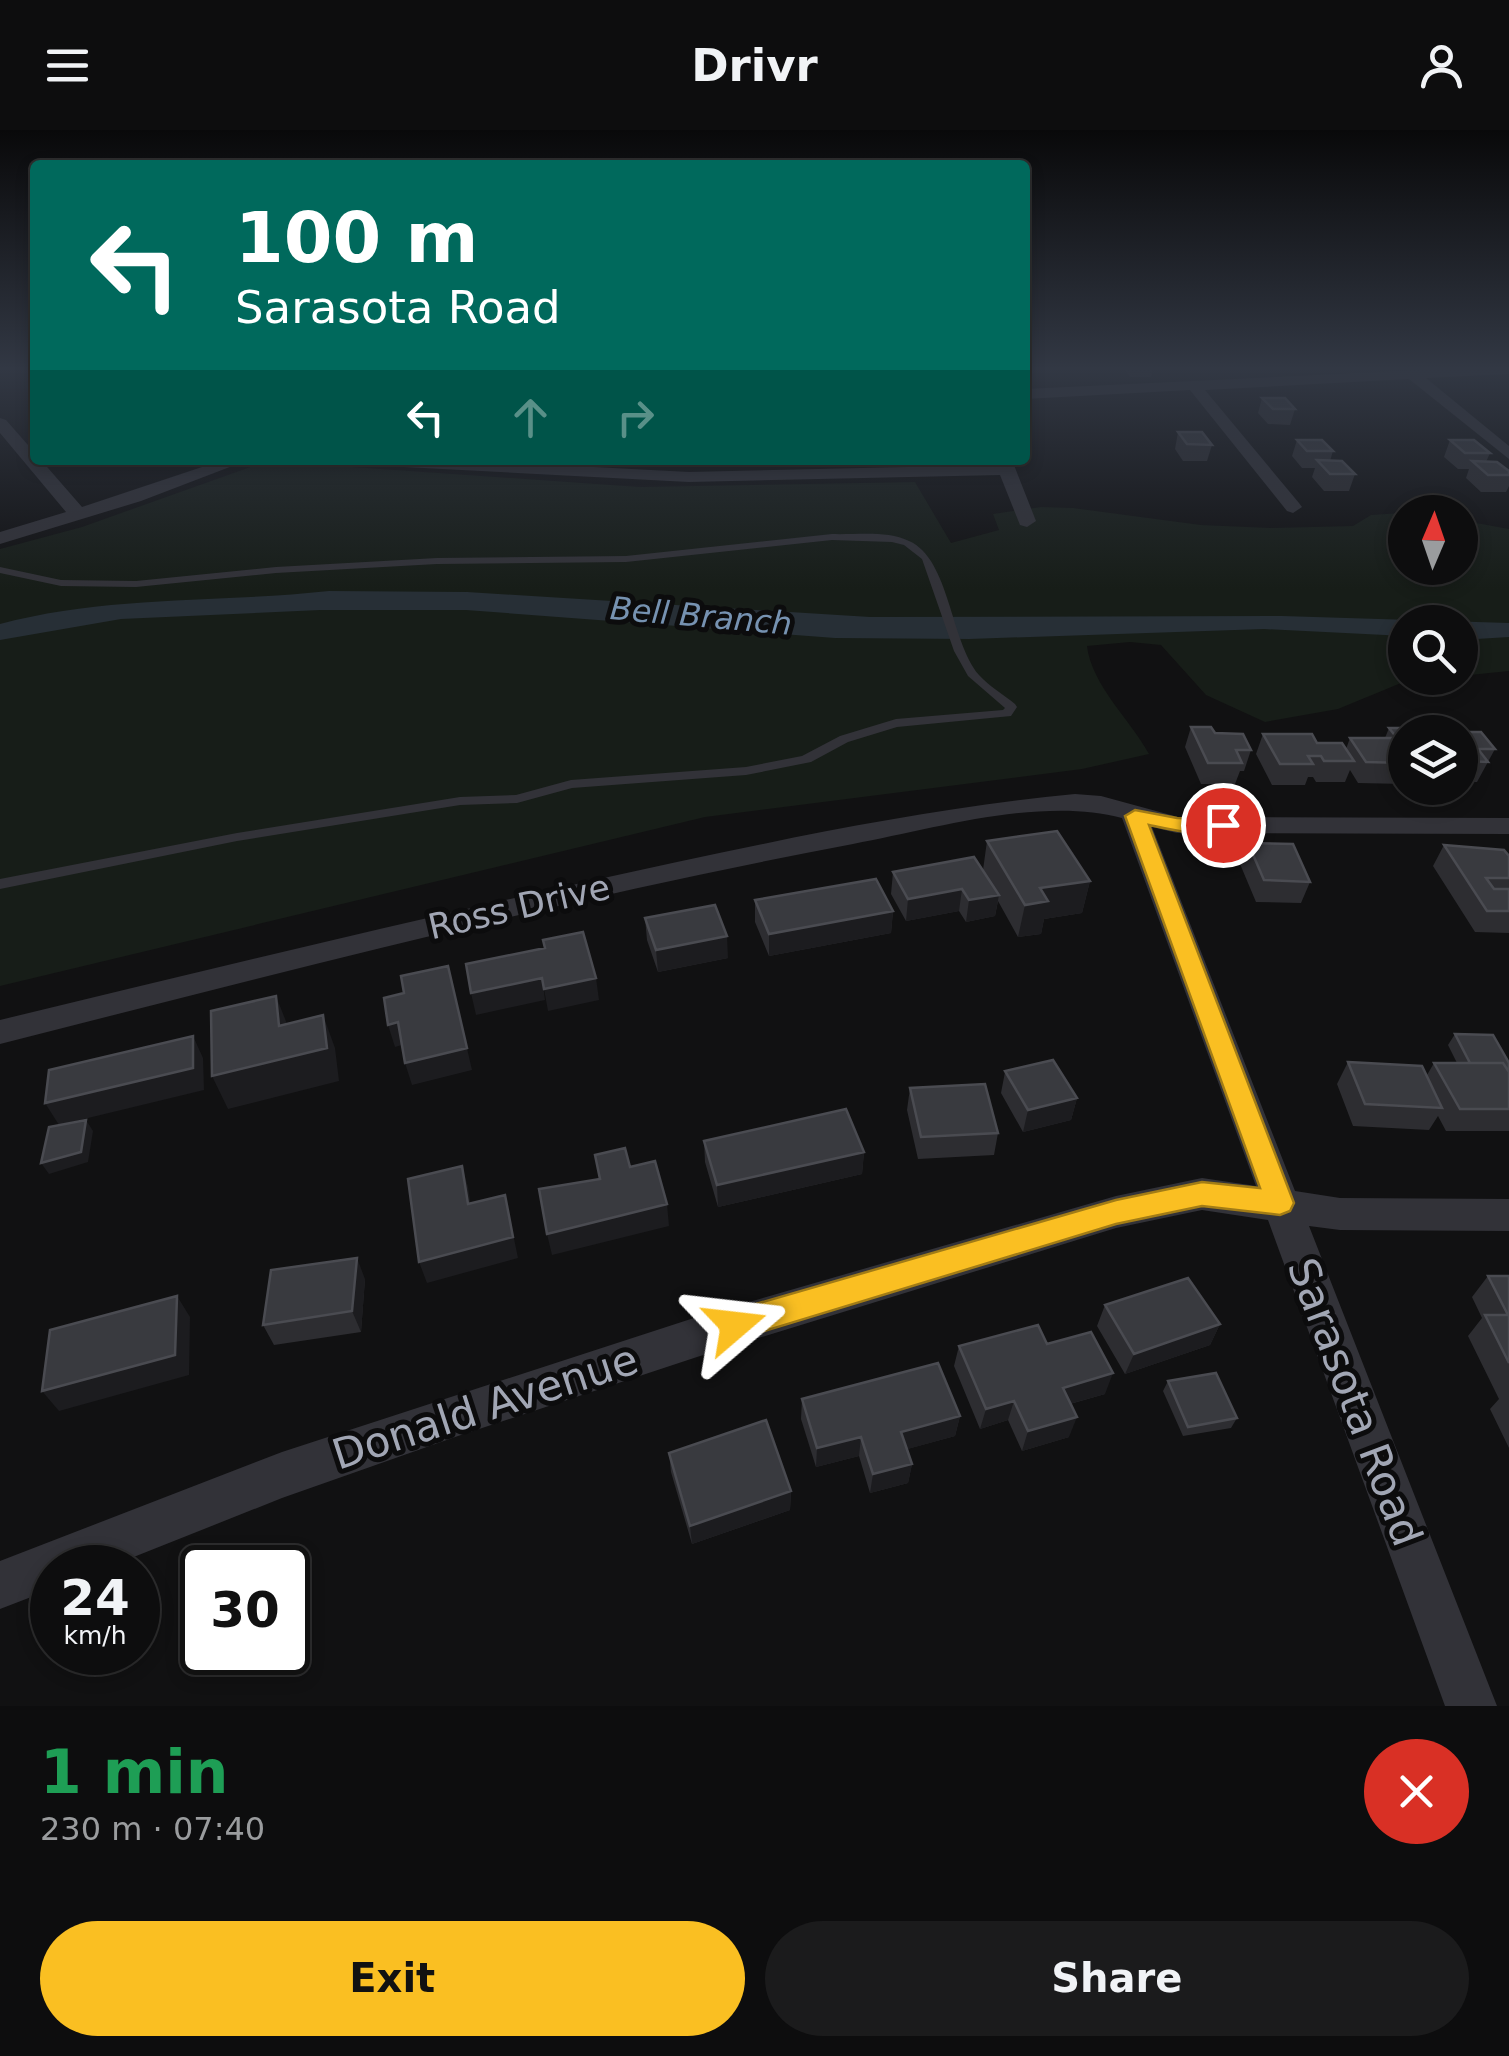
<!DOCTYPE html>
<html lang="en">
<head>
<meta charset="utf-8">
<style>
	:root { --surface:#0d0d0e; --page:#1b1b1c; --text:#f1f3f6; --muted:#9a9c9e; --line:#2d2d2e; --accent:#fabf22 }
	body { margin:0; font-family:"DejaVu Sans",sans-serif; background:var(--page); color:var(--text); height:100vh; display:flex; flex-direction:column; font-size:38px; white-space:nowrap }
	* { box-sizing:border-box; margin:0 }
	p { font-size:32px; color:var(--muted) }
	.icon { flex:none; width:55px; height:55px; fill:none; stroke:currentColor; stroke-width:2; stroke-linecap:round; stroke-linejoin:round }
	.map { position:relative; height:1576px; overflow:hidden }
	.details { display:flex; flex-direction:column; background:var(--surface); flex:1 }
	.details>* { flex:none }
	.top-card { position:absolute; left:30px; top:30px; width:1000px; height:305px; border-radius:10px; box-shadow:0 5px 15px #0003,0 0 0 2px var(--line); background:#00695c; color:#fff; overflow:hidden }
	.needle { width:65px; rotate:2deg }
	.tools { position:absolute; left:1388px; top:365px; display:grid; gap:20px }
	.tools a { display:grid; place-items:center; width:90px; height:90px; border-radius:50%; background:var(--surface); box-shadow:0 5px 15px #0003,0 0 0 2px var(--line); font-size:50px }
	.speed { position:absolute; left:30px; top:1415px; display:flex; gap:20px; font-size:50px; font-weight:700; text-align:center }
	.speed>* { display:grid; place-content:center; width:130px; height:130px; border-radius:50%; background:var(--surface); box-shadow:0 5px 15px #0003,0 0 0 2px var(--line); line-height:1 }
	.speed small { font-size:25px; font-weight:400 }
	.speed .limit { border:5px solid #111; border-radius:15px; background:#fff; color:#111 }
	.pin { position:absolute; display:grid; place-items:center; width:85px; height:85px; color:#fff; margin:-42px; border:5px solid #fff; border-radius:50%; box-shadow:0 2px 10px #0007 }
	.me { position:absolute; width:110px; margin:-55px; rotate:73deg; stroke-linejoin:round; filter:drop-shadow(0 0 8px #0008) }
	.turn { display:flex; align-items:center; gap:35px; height:210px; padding:0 40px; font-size:45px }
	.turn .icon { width:130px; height:130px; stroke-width:2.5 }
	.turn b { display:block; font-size:70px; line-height:85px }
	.lanes { display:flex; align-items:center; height:95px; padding:0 40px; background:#0003; justify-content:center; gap:50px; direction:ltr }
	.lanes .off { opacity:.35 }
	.round { display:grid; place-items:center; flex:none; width:105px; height:105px; border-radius:52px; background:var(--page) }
	.headline { display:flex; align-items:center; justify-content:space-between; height:170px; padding:0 40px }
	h1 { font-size:60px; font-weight:600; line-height:75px; color:#1e9e55 }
	.action { display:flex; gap:20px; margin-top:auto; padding:20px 40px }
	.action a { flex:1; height:115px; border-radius:60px; background:var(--accent); color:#111; font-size:40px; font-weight:600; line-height:115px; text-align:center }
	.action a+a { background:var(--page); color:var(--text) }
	header { display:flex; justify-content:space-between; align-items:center; height:130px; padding:0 40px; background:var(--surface); font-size:45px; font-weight:600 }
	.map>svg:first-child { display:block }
	.green { fill:#171d18 }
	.water { fill:#272f36 }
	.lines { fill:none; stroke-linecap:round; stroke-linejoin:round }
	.lane { fill:#323238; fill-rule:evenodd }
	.street { fill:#323238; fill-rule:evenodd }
	.wall { fill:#2d2d31 }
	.shaded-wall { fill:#1c1c1f }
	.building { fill:#393a3f; stroke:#4a4b51; stroke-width:2.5 }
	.route { fill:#fabf22; stroke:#a27c16; stroke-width:2.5 }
	.labels { text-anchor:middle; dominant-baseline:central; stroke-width:10; stroke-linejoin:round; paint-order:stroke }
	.far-water-label { font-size:32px; font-style:italic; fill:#7692b1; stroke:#0c0c0d }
	.street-label { font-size:35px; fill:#a1a6b4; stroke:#0c0c0d }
	.near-street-label { font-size:42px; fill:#a1a6b4; stroke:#0c0c0d }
</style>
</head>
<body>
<header><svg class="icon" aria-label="menu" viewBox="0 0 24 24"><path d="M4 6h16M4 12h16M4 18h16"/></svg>Drivr<svg class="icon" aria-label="person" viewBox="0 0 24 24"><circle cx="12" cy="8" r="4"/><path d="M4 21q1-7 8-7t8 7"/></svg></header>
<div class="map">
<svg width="1509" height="1576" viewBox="0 0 1509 1576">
	<rect width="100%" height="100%" fill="#111112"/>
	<!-- green -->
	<path class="green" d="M 267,331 L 640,357 L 915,352 L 951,413 L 999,400 L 993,384 L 1041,377 L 1073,378 L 1201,395 L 1271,398 L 1353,396 L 1371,385 L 1401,383 L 1405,384 L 1405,438 L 1460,438 L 1460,390 L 1509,399 L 1509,541 L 1460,546 L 1460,492 L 1405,492 L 1405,548 L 1450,548 L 1401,553 L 1338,579 L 1265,592 L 1206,565 L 1161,515 L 1130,512 L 1087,516 C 1092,556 1130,589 1149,624 L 1082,639 L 705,687 L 0,856 L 0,419 L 82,397 Z"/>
	<!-- water -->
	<path class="water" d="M 329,461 L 467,462 L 870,487 L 1282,486 L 1509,493 L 1509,507 L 1460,510 L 1460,492 L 1405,492 L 1405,506 L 1264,499 L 969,509 L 835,508 L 466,480 L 320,480 L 121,489 L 0,510 L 0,494 C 107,465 220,473 329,461 Z"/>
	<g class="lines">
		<!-- lane -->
		<path class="lane" d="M 832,404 C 856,405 887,400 909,411 C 950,429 950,511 979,545 C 989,556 1004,565 1015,574 L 1017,577 L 1011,586 L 897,597 L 848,612 L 811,632 L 746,645 L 572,658 L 517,673 L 460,675 L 237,711 L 0,759 L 0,749 L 237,703 L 460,667 L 516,665 L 571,650 L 746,637 L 802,626 L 840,606 L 896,589 L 1003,580 L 1005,578 L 968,546 L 954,521 L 922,429 L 904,415 L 892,412 L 832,410 L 626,432 L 437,434 L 276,443 L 136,457 L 61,456 L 0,443 L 0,437 L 61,450 L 136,451 L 276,437 L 437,428 L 626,426 Z"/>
		<!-- street -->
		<path class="street" d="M 1462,238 L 1509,238 L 1509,244 L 1426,248 L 1509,316 L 1509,329 L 1409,249 L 1205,260 L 1299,373 L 1302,377 L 1293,383 L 1287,381 L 1190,260 L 1025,269 L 1025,259 Z
			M 0,288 L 6,290 L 35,323 L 35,330 L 41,330 L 82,377 L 223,330 L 248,330 L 141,371 L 0,414 L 0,402 L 66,382 L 0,303 Z
			M 356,330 L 463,330 L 689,342 L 996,335 L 994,330 L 1012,330 L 1036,391 L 1027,397 L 1020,395 L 1000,345 L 689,352 L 365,335 Z
			M 1075,664 L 1101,666 L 1178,687 L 1509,688 L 1509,704 L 1177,703 L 1152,697 L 1295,1061 L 1340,1068 L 1509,1069 L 1509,1101 L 1340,1100 L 1309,1096 L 1497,1576 L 1445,1576 L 1268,1090 L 1202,1080 L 1116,1098 L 697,1227 L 458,1306 L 282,1368 L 106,1438 L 52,1438 L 52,1459 L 0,1479 L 0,1431 L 282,1322 L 697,1187 L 1116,1066 L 1202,1048 L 1256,1056 L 1122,688 C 1042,666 934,699 853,714 C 566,768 283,842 0,914 L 0,890 C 196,842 393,795 590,751 C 751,716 911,680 1075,664 Z"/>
	</g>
	<!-- wall -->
	<path class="wall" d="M 1123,238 L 1153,238 L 1151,247 L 1130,247 Z
		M 1262,268 L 1295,279 L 1290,295 L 1268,294 L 1258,283 Z
		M 1178,302 L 1212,315 L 1207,331 L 1183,331 L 1175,319 Z
		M 1297,310 L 1333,321 L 1330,331 L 1355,344 L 1349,361 L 1324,361 L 1312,347 L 1315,338 L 1302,338 L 1292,326 Z
		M 1450,310 L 1490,323 L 1486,332 L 1509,341 L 1509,356 L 1506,362 L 1481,362 L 1466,348 L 1469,339 L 1458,339 L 1444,327 Z
		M 1426,595 L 1448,595 L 1453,602 L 1481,602 L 1495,619 L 1477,652 L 1460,652 L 1460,602 L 1423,602 Z
		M 1191,597 L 1215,603 L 1251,620 L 1244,641 L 1240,641 L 1235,654 L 1201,654 L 1185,617 Z
		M 1389,598 L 1405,602 L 1405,654 L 1358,653 L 1350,640 L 1345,652 L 1316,652 L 1313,647 L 1308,647 L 1305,655 L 1272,655 L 1256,624 L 1263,604 L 1346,619 L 1350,608 L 1385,608 Z
		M 987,711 L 1090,751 L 1082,783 L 1044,789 L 1041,804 L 1018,807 L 998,771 L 995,786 L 966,792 L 959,781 L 906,791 L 891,764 L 893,742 L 983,740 Z
		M 1248,713 L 1310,752 L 1301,773 L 1256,772 L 1240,734 Z
		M 1444,715 L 1509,726 L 1509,803 L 1475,802 L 1433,736 Z
		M 755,770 L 893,781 L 891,803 L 769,826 L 755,792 Z
		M 645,788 L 728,828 L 658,842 L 647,810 Z
		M 1455,904 L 1509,933 L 1509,1001 L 1446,1001 L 1438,986 L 1429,1000 L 1353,996 L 1337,954 L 1348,932 L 1427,945 L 1434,933 L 1457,933 L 1448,915 Z
		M 1005,942 L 1077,968 L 1071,990 L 1023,1002 L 1001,963 Z
		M 910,958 L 998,1003 L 994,1025 L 918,1029 L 907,980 Z
		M 704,1011 L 864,1022 L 862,1044 L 718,1077 L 705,1032 Z
		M 1488,1146 L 1509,1146 L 1509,1318 L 1490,1279 L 1499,1269 L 1468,1206 L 1482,1188 L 1472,1167 Z
		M 365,1149 L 361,1202 L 274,1215 L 263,1195 Z
		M 1105,1175 L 1220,1194 L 1210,1215 L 1125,1244 L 1097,1196 Z
		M 1047,1214 L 1105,1264 L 1070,1274 L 1069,1307 L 1022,1321 L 1008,1290 L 980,1299 L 954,1236 L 959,1216 Z
		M 1168,1251 L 1237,1288 L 1231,1298 L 1183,1306 L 1163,1261 Z
		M 802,1269 L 960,1286 L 955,1306 L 907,1319 L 912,1334 L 908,1353 L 870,1363 L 859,1326 L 816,1337 L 801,1289 Z
		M 669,1323 L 791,1361 L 790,1380 L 692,1414 L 671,1342 Z"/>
	<!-- shaded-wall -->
	<path class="shaded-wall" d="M 1090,751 L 1082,783 L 1044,789 L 1041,804 L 1018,807 L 1025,775 L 1040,758 Z
		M 962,759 L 959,781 L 906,791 L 908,769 Z
		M 999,765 L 995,786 L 966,792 L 969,770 Z
		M 893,781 L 891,803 L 769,826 L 769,804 Z
		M 727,806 L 728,828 L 658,842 L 656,820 Z
		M 448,836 L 472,940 L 412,955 L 405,933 Z
		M 542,848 L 545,870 L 476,885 L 471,863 Z
		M 596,848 L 599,870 L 548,881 L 544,859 Z
		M 276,866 L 289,899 L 323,885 L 335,918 L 339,951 L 228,979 L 212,946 L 279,896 Z
		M 398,892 L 405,914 L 395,917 L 388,895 Z
		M 193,906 L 203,928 L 204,960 L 59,995 L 45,973 Z
		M 1077,968 L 1071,990 L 1023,1002 L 1028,980 Z
		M 86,990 L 93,1001 L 88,1032 L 49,1044 L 41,1033 Z
		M 864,1022 L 862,1044 L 718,1077 L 717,1055 Z
		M 462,1036 L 468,1057 L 474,1096 L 468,1074 Z
		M 505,1065 L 518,1128 L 427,1153 L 419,1132 Z
		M 667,1074 L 669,1096 L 552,1125 L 547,1104 Z
		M 357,1128 L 365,1149 L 361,1202 L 352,1181 Z
		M 177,1166 L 190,1187 L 189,1245 L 59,1281 L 42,1261 Z
		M 1220,1194 L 1210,1215 L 1125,1244 L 1134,1224 Z
		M 1113,1243 L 1105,1264 L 1055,1278 L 1063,1258 Z
		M 1014,1271 L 1008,1290 L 980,1299 L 986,1279 Z
		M 960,1286 L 955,1306 L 897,1322 L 901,1302 Z
		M 1077,1287 L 1069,1307 L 1022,1321 L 1028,1301 Z
		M 861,1307 L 859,1326 L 816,1337 L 817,1318 Z
		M 912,1334 L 908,1353 L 870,1363 L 873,1344 Z
		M 791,1361 L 790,1380 L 692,1414 L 690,1396 Z"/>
	<!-- building -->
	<path class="building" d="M 1262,268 L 1285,268 L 1295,279 L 1273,279 Z
		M 1178,302 L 1202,302 L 1212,315 L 1187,314 Z
		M 1297,310 L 1322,310 L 1333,321 L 1307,321 Z
		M 1450,310 L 1474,310 L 1490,323 L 1465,323 Z
		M 1317,330 L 1342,331 L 1355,344 L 1330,344 Z
		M 1472,331 L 1497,332 L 1509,341 L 1509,345 L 1488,345 Z
		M 1426,595 L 1448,595 L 1453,602 L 1481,602 L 1495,619 L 1478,619 L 1488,632 L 1460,631 L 1460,602 L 1432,602 Z
		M 1191,597 L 1211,597 L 1215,603 L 1243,604 L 1251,620 L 1236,620 L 1242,633 L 1208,633 Z
		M 1389,598 L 1418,598 L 1421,602 L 1405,602 L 1405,633 L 1366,632 L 1350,608 L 1397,608 Z
		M 1263,604 L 1312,604 L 1317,613 L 1342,613 L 1354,631 L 1324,631 L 1321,626 L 1308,626 L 1313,634 L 1280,634 Z
		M 1057,701 L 1090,751 L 1040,758 L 1048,771 L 1025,775 L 987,711 Z
		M 1248,713 L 1293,714 L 1310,752 L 1264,750 Z
		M 1444,715 L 1504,720 L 1509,726 L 1509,748 L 1486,748 L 1494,759 L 1509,759 L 1509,781 L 1487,781 Z
		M 974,727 L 999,765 L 969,770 L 962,759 L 908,769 L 893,742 Z
		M 876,749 L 893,781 L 769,804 L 755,770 Z
		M 715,775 L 727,806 L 656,820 L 645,788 Z
		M 583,802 L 596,848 L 544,859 L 542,848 L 471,863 L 466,834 L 545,818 L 543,810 Z
		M 448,836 L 467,918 L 405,933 L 398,892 L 388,895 L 384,868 L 404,863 L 401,846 Z
		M 276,866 L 279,896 L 323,885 L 327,918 L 212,946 L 211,881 Z
		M 1455,904 L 1493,905 L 1509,933 L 1509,939 L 1507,939 L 1503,933 L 1470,933 Z
		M 193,906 L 193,938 L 45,973 L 49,940 Z
		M 1053,930 L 1077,968 L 1028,980 L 1005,941 Z
		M 1348,932 L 1422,936 L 1442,978 L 1365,974 Z
		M 1434,933 L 1503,933 L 1509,942 L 1509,979 L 1460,979 Z
		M 985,954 L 998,1003 L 921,1007 L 910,958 Z
		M 846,979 L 864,1022 L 717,1055 L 704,1011 Z
		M 86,990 L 81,1022 L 41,1033 L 49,997 Z
		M 625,1018 L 630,1037 L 655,1031 L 667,1074 L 547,1104 L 539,1059 L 600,1049 L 595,1025 Z
		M 462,1036 L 468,1074 L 505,1065 L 513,1107 L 419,1132 L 408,1049 Z
		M 357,1128 L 352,1181 L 263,1195 L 271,1140 Z
		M 1488,1146 L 1509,1146 L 1509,1233 L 1485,1185 L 1508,1185 Z
		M 1188,1148 L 1220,1194 L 1134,1224 L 1105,1175 Z
		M 177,1166 L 175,1225 L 42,1261 L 50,1200 Z
		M 1038,1195 L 1047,1214 L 1091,1202 L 1113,1243 L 1063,1258 L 1077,1287 L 1028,1301 L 1014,1271 L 986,1279 L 959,1216 Z
		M 938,1233 L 960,1286 L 901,1302 L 912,1334 L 873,1344 L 861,1307 L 817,1318 L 802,1269 Z
		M 1216,1243 L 1237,1288 L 1188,1297 L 1168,1251 Z
		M 766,1290 L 791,1361 L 690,1396 L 669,1323 Z"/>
	<!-- sky -->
	<linearGradient id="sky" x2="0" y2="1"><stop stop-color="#09090a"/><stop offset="0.52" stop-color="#323844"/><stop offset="1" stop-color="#323844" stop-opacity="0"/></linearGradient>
	<rect width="1509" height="459" fill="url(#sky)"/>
	<!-- route -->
	<path class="route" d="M 1135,680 L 1177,688 L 1223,689 L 1233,695 C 1215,711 1172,700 1149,695 L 1294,1073 L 1290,1081 L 1280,1085 L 1202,1076 L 1116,1094 L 735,1210 L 724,1205 L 720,1195 L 724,1185 L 735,1180 L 1116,1070 L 1202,1052 L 1260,1058 L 1125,686 Z"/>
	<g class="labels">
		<!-- far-water labels -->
		<g class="far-water-label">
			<text transform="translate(701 486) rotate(5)">Bell Branch</text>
		</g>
		<!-- street labels -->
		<g class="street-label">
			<text transform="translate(519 777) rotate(-13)">Ross Drive</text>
		</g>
		<!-- near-street labels -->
		<g class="near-street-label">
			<text transform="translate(1355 1272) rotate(69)">Sarasota Road</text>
			<text transform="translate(485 1277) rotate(-18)">Donald Avenue</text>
		</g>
	</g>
</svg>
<div class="tools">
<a><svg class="needle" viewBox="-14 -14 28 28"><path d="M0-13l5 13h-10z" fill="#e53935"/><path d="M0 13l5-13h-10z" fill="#9a9c9e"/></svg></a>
<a><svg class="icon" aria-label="search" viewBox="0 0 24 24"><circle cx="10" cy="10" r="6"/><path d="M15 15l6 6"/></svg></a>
<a><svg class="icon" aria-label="layers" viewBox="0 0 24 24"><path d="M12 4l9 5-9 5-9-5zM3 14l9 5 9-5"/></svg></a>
</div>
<div class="speed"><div>24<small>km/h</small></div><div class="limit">30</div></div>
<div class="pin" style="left:1223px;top:695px;background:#d93025"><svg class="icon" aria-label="arrive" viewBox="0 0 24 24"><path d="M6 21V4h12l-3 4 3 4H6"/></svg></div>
<svg class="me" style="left:735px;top:1195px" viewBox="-20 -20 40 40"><path d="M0-17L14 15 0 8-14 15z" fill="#fabf22" stroke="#fff" stroke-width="4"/></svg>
<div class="top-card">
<div class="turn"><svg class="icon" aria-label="left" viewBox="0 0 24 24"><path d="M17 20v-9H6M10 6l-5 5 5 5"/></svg><div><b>100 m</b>Sarasota Road</div></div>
<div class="lanes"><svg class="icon" aria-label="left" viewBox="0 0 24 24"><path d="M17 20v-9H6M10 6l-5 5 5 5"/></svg><svg class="icon off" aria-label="ahead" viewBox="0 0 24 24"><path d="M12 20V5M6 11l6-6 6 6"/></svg><svg class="icon off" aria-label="right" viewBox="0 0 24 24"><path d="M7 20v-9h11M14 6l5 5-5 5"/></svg></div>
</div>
</div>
<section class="details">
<div class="headline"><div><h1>1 min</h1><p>230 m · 07:40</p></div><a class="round" style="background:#d93025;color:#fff"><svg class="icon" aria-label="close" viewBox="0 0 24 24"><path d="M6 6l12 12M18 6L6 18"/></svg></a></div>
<div class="action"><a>Exit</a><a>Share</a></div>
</section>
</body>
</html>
